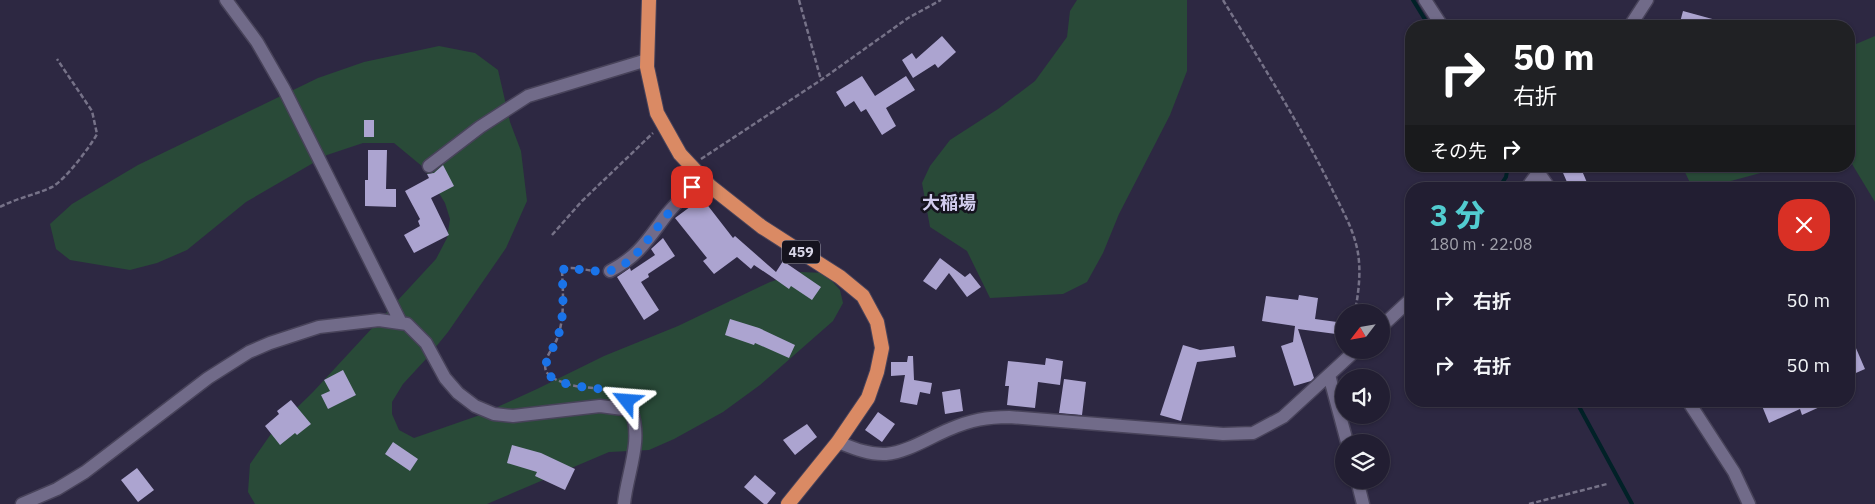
<!DOCTYPE html>
<html lang="ja">
<head>
<meta charset="utf-8">
<style>
	:root { --surface:#221e32; --page:#2a273a; --text:#f1f3f6; --muted:#a2a2ac; --line:#3f3c4d; --accent:#52ccd0 }
	body { margin:0; font-family:"IBM Plex Sans","Noto Sans JP",sans-serif; background:var(--page); color:var(--text); height:100vh; display:flex; flex-direction:column; font-size:19px; white-space:nowrap }
	* { box-sizing:border-box; margin:0 }
	p { font-size:16px; color:var(--muted) }
	.icon { flex:none; width:28px; height:28px; fill:none; stroke:currentColor; stroke-width:2; stroke-linecap:round; stroke-linejoin:round }
	.map { position:relative; flex:1; overflow:hidden }
	.sheet { position:absolute; left:1405px; top:182px; width:450px; height:225px; display:flex; flex-direction:column; background:var(--surface); border-radius:20px; box-shadow:0 1px 4px #0004,0 0 0 1px var(--line) }
	.sheet>* { flex:none }
	.banner { position:absolute; left:1405px; top:20px; width:450px; height:152px; border-radius:20px; box-shadow:0 1px 4px #0004,0 0 0 1px var(--line); background:#202124; color:#fff; overflow:hidden }
	.needle { width:32px; rotate:239deg }
	.tools { position:absolute; left:1335px; top:304px; display:grid; gap:10px }
	.tools a { display:grid; place-items:center; width:55px; height:55px; border-radius:50%; background:var(--surface); box-shadow:0 1px 4px #0004,0 0 0 1px var(--line); font-size:25px }
	.pin { position:absolute; display:grid; place-items:center; width:42px; height:42px; color:#fff; margin:-21px; border-radius:10px; box-shadow:0 2px 8px #0006 }
	.me { position:absolute; width:55px; margin:-28px; rotate:298deg; stroke-linejoin:round; filter:drop-shadow(0 0 4px #0008) }
	.turn { display:flex; align-items:center; gap:18px; height:105px; padding:0 25px; font-size:22px }
	.turn .icon { width:65px; height:65px; stroke-width:2.5 }
	.turn b { display:block; font-size:35px; line-height:42px }
	.then { display:flex; align-items:center; height:48px; padding:0 25px; background:#0003; gap:10px; font-size:19px }
	.round { display:grid; place-items:center; flex:none; width:52px; height:52px; border-radius:20px; background:var(--page) }
	.head { display:flex; align-items:center; justify-content:space-between; height:85px; padding:0 25px }
	h1 { font-size:30px; font-weight:800; line-height:38px; color:var(--accent) }
	ul { padding:0; list-style:none }
	li { display:flex; align-items:center; gap:15px; height:65px; padding:0 25px }
	li div { flex:1 }
	li b { display:block; font-size:19px }
	li em { font-style:normal }
	.map>svg:first-child { display:block }
	.green { fill:#294a38 }
	.lines { fill:none; stroke-linecap:round; stroke-linejoin:round }
	.stream { stroke:#012127; stroke-width:4 }
	.building { fill:#aca4d0 }
	.minor-casing { stroke:#48435a; stroke-width:15 }
	.tertiary-casing { stroke:#48435a; stroke-width:15 }
	.trunk-casing { stroke:#48435a; stroke-width:16 }
	.path { stroke:#767288; stroke-width:2.5; stroke-dasharray:5 2.5; stroke-linecap:butt }
	.minor { stroke:#716b89; stroke-width:12 }
	.tertiary { stroke:#716b89; stroke-width:12 }
	.trunk { stroke:#da8a64; stroke-width:14 }
	.route { stroke:#1a73e8; stroke-width:9; stroke-dasharray:0 16.2 }
	.labels { text-anchor:middle; dominant-baseline:central; stroke-width:5; stroke-linejoin:round; paint-order:stroke }
	.shield { fill:#15131e; stroke:#9e9cab; stroke-width:1 }
	.shield-label { font-size:14px; font-weight:bold; fill:#d8d6e7 }
	.quarter-label { font-size:18px; font-weight:bold; fill:#d1ccee; stroke:#15131e }
</style>
</head>
<body>
<div class="map">
<svg width="1875" height="504" viewBox="0 0 1875 504">
	<rect width="100%" height="100%" fill="#2d2842"/>
	<!-- green -->
	<path class="green" d="M 1077,0 L 1187,0 L 1187,71 L 1170,115 L 1119,214 L 1103,253 L 1087,282 L 1063,294 L 990,298 L 967,251 L 930,227 L 922,183 L 930,166 L 950,140 L 998,109 L 1035,81 L 1067,37 L 1070,11 Z
		M 1875,36 L 1875,202 L 1849,159 L 1849,47 Z
		M 439,46 L 475,53 L 498,70 L 510,122 L 521,151 L 527,201 L 506,248 L 448,332 L 426,359 L 403,384 L 392,402 L 392,414 L 399,430 L 414,438 L 480,415 L 537,389 L 604,356 L 678,326 L 770,282 L 801,272 L 825,273 L 840,290 L 843,303 L 833,321 L 760,385 L 723,412 L 674,439 L 649,450 L 609,452 L 487,504 L 255,504 L 248,492 L 250,464 L 273,431 L 313,392 L 436,259 L 447,238 L 450,219 L 445,203 L 423,167 L 394,143 L 363,143 L 327,155 L 246,202 L 187,250 L 157,263 L 130,270 L 70,260 L 56,249 L 50,224 L 72,204 L 138,165 L 318,78 L 364,62 Z
		M 1682,166 L 1787,166 L 1701,189 L 1693,189 Z"/>
	<g class="lines">
		<!-- stream -->
		<path class="stream" d="M 1413,0 L 1429,26
			M 1498,189 L 1506,177 L 1508,166
			M 1576,401 L 1632,504"/>
	</g>
	<!-- building -->
	<path class="building" d="M 1683,11 L 1727,23 L 1727,26 L 1679,26 Z
		M 942,36 L 956,52 L 938,68 L 935,64 L 913,78 L 902,60 L 912,53 L 916,59 Z
		M 862,76 L 875,96 L 906,76 L 915,90 L 886,108 L 896,126 L 882,135 L 866,109 L 861,112 L 854,101 L 845,107 L 836,92 Z
		M 364,120 L 374,120 L 374,137 L 364,137 Z
		M 368,150 L 387,150 L 386,189 L 396,189 L 396,207 L 365,206 L 365,180 L 368,180 Z
		M 443,165 L 454,186 L 431,198 L 449,235 L 414,253 L 404,235 L 420,226 L 418,221 L 420,219 L 405,191 L 429,178 L 427,174 L 434,173 Z
		M 1560,166 L 1580,166 L 1588,185 L 1580,189 L 1570,189 Z
		M 702,198 L 733,238 L 735,236 L 776,272 L 783,261 L 821,287 L 812,300 L 791,286 L 789,289 L 772,277 L 773,276 L 772,277 L 754,265 L 751,269 L 737,257 L 714,274 L 703,261 L 707,258 L 675,218 Z
		M 663,238 L 675,256 L 648,274 L 649,277 L 641,282 L 659,310 L 644,320 L 617,277 L 630,268 L 631,271 L 655,255 L 651,249 Z
		M 940,258 L 965,277 L 970,273 L 981,287 L 967,297 L 949,273 L 936,290 L 923,281 Z
		M 1299,295 L 1318,298 L 1315,319 L 1337,322 L 1336,334 L 1298,329 L 1314,378 L 1311,381 L 1294,386 L 1281,346 L 1293,342 L 1295,326 L 1262,321 L 1266,296 L 1298,300 Z
		M 730,319 L 759,328 L 795,345 L 789,358 L 755,343 L 754,345 L 725,335 Z
		M 1849,332 L 1865,369 L 1849,376 Z
		M 1183,345 L 1200,350 L 1234,346 L 1236,357 L 1197,362 L 1181,421 L 1160,415 Z
		M 908,356 L 913,356 L 914,380 L 932,383 L 930,394 L 920,392 L 917,405 L 900,402 L 905,375 L 891,376 L 891,362 L 907,362 Z
		M 1046,358 L 1063,361 L 1060,385 L 1038,382 L 1035,408 L 1007,405 L 1009,386 L 1005,386 L 1008,361 L 1045,365 Z
		M 343,370 L 356,395 L 328,409 L 321,395 L 330,391 L 324,380 Z
		M 1064,379 L 1086,382 L 1082,415 L 1059,413 Z
		M 960,389 L 963,411 L 945,414 L 942,392 Z
		M 291,400 L 311,424 L 297,435 L 295,433 L 280,445 L 265,426 L 279,414 L 277,411 Z
		M 1760,401 L 1833,401 L 1802,415 L 1800,409 L 1769,423 Z
		M 878,412 L 895,424 L 882,442 L 865,430 Z
		M 807,424 L 817,437 L 795,455 L 783,440 Z
		M 393,442 L 418,459 L 410,471 L 385,454 Z
		M 512,445 L 541,453 L 575,469 L 565,490 L 535,476 L 537,472 L 507,463 Z
		M 137,468 L 154,490 L 138,502 L 121,480 Z
		M 755,475 L 776,493 L 767,504 L 764,504 L 744,487 Z"/>
	<g class="lines">
		<!-- minor casing -->
		<g class="minor-casing">
			<path id="minor" d="M 226,0 L 257,42 L 284,89 L 401,323
				M 429,166 L 480,127 L 528,96 L 647,60
				M 610,271 C 639,256 648,239 667,214 C 678,201 690,189 702,177
				M 22,504 L 57,489 L 85,472 L 208,378 L 249,352 L 270,343 L 319,327 L 379,320 L 407,324 L 426,343 L 445,378 L 458,393 L 475,406 L 494,414 L 513,416 L 600,406 L 631,410 C 643,441 627,473 624,504"/>
		</g>
		<!-- tertiary casing -->
		<g class="tertiary-casing">
			<path id="tertiary" d="M 1425,0 L 1442,26
				M 1630,26 L 1647,0
				M 1534,166 L 1550,189
				M 1526,189 L 1543,166
				M 1381,327 L 1411,299
				M 1329,375 L 1347,442
				M 1688,401 L 1734,472 L 1749,504
				M 838,442 C 853,448 869,455 886,454 C 908,452 930,437 950,429 C 971,420 987,417 1009,417 L 1223,434 L 1253,433 L 1283,417 L 1356,350
				M 1357,480 L 1363,504"/>
		</g>
		<!-- trunk casing -->
		<g class="trunk-casing">
			<path id="trunk" d="M 649,0 L 647,67 L 657,113 L 680,154 L 710,186 L 762,227 L 840,277 L 863,296 L 877,322 L 882,348 L 877,372 L 868,398 L 838,442 L 788,504"/>
		</g>
		<!-- path -->
		<path class="path" d="M 799,0 L 821,80
			M 1223,0 C 1260,61 1298,121 1330,185 C 1339,204 1351,224 1356,244 C 1362,266 1359,290 1355,312
			M 701,159 L 821,80 L 908,18 L 941,0
			M 0,207 C 17,198 35,195 52,187 C 65,180 90,147 97,134 L 92,111 L 57,59
			M 552,235 L 582,201 L 653,133
			M 598,271 C 586,271 572,265 562,270 C 563,293 565,318 557,339 C 553,349 542,360 546,371 C 549,377 556,380 562,382 C 579,390 601,385 618,395
			M 1529,504 L 1607,484"/>
		<!-- minor -->
		<use href="#minor" class="minor"/>
		<!-- tertiary -->
		<use href="#tertiary" class="tertiary"/>
		<!-- trunk -->
		<use href="#trunk" class="trunk"/>
	</g>
	<g class="lines">
		<!-- route -->
		<path class="route" d="M 627,401 C 622,397 614,391 607,390 C 593,387 546,387 546,367 C 546,356 553,350 557,339 C 565,318 563,293 562,270 L 569,267 L 586,271 L 610,271 L 626,263 L 640,250 L 681,197 L 692,187"/>
	</g>
	<g class="labels">
		<!-- shield labels -->
		<rect class="shield" x="782" y="240.5" width="38" height="23" rx="4"/>
		<g class="shield-label">
			<text x="801" y="252">459</text>
		</g>
		<!-- quarter labels -->
		<g class="quarter-label">
			<text x="949" y="202">大稲場</text>
		</g>
	</g>
</svg>
<div class="tools">
<a><svg class="needle" viewBox="-14 -14 28 28"><path d="M0-13l5 13h-10z" fill="#e53935"/><path d="M0 13l5-13h-10z" fill="#a2a2ac"/></svg></a>
<a><svg class="icon" aria-label="sound" viewBox="0 0 24 24"><path d="M4 9h4l5-4v14l-5-4H4zM17 9q2 3 0 6"/></svg></a>
<a><svg class="icon" aria-label="layers" viewBox="0 0 24 24"><path d="M12 4l9 5-9 5-9-5zM3 14l9 5 9-5"/></svg></a>
</div>
<div class="pin" style="left:692px;top:187px;background:#d93025"><svg class="icon" aria-label="arrive" viewBox="0 0 24 24"><path d="M6 21V4h12l-3 4 3 4H6"/></svg></div>
<svg class="me" style="left:627px;top:401px" viewBox="-20 -20 40 40"><path d="M0-17L14 15 0 8-14 15z" fill="#1a73e8" stroke="#fff" stroke-width="4"/></svg>
<div class="banner">
<div class="turn"><svg class="icon" aria-label="right" viewBox="0 0 24 24"><path d="M7 20v-9h11M14 6l5 5-5 5"/></svg><div><b>50 m</b>右折</div></div>
<div class="then">その先<svg class="icon" aria-label="right" viewBox="0 0 24 24"><path d="M7 20v-9h11M14 6l5 5-5 5"/></svg></div>
</div>
<section class="sheet">
<div class="head"><div><h1>3 分</h1><p>180 m · 22:08</p></div><a class="round" style="background:#d93025;color:#fff"><svg class="icon" aria-label="close" viewBox="0 0 24 24"><path d="M6 6l12 12M18 6L6 18"/></svg></a></div>
<ul>
<li><svg class="icon" aria-label="right" viewBox="0 0 24 24"><path d="M7 20v-9h11M14 6l5 5-5 5"/></svg><div><b>右折</b></div><em>50 m</em></li>
<li><svg class="icon" aria-label="right" viewBox="0 0 24 24"><path d="M7 20v-9h11M14 6l5 5-5 5"/></svg><div><b>右折</b></div><em>50 m</em></li>
</ul>
</section>
</div>
</body>
</html>
